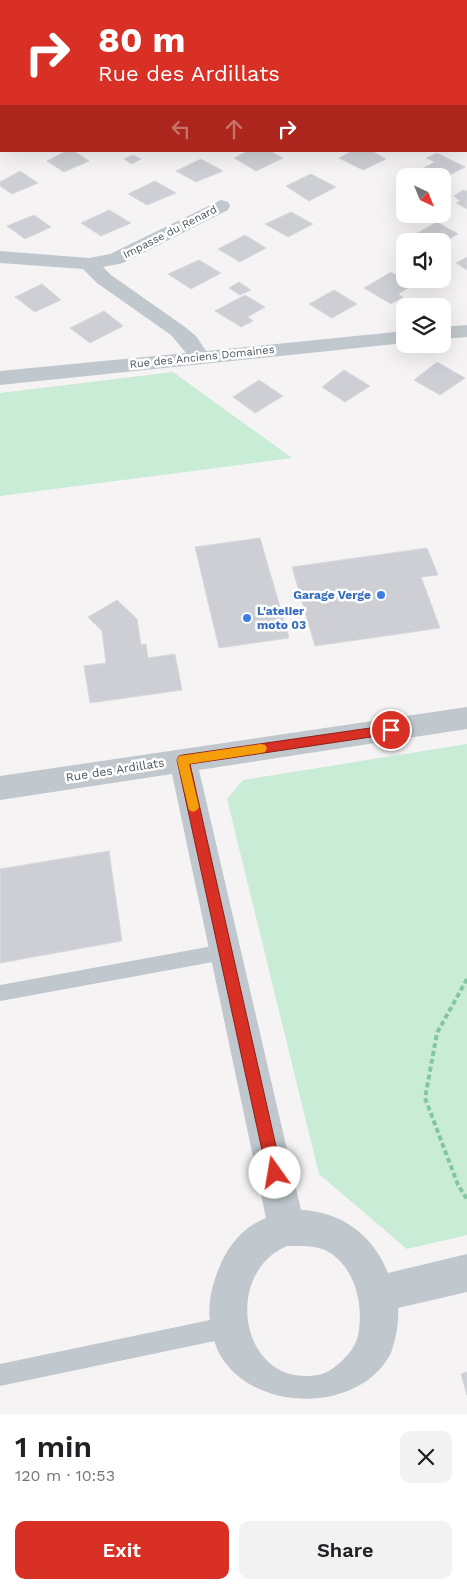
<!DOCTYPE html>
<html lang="en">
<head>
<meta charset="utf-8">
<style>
	:root { --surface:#fff; --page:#f2f2f2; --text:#202124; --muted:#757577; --accent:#d93025 }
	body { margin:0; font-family:"Work Sans",sans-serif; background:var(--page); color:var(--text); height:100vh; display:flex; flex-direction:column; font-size:19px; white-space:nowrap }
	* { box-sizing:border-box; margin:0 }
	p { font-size:16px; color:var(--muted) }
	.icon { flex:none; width:28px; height:28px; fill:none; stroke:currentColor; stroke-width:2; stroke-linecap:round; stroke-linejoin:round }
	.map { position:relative; height:1414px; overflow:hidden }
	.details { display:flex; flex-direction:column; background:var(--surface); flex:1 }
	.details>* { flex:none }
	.top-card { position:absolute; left:0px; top:0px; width:468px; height:152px; box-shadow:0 5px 20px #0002; background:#d93025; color:#fff; overflow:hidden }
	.needle { width:32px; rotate:137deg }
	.tools { position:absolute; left:396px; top:168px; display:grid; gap:10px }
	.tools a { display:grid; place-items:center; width:55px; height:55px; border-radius:10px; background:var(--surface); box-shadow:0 5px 20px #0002; font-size:25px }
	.pin { position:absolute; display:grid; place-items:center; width:42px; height:42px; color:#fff; margin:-21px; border:2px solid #fff; border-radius:50%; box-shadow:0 1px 5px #0007 }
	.me { position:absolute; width:55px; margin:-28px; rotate:347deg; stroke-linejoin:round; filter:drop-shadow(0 0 4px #0008) }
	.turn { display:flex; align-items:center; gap:18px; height:105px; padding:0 15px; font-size:22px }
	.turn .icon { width:65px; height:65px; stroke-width:2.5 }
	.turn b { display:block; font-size:35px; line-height:42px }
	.lanes { display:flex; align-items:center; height:48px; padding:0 15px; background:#0003; justify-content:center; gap:25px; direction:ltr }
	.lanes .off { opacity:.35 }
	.round { display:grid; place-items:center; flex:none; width:52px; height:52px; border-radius:10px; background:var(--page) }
	.headline { display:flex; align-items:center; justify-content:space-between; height:85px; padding:0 15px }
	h1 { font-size:30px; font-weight:600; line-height:38px }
	.button { display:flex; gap:10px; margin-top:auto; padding:10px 15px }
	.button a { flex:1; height:58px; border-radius:10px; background:var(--accent); color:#fff; font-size:20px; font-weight:600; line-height:58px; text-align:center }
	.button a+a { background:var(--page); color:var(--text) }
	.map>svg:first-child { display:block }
	.green { fill:#c8ecd5 }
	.building { fill:#cdcfd4; stroke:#d8d9dd }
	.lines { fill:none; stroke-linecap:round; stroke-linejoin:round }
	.path { stroke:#83c6a4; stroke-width:4; stroke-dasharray:5 3; stroke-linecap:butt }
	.lane { fill:#c0c7cd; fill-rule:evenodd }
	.street { fill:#c0c7cd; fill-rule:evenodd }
	.route { fill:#d93025; stroke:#8d1f18 }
	.slow { fill:#f59e0b }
	.shop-dot { fill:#3f7fe0; stroke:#fff; stroke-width:2 }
	.labels { text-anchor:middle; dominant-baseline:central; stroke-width:5; stroke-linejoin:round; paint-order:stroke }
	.far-street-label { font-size:11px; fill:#4c565e; stroke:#fff }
	.shop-label { font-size:12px; font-weight:bold; fill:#366cbe; stroke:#fff; text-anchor:end }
	.street-label { font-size:12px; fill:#4c565e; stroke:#fff }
</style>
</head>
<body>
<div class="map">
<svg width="467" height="1414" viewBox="0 0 467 1414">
	<rect width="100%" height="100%" fill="#f5f3f3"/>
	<!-- green -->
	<path class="green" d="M 173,372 L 292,458 L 0,496 L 0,393 Z
		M 467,744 L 467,1235 L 407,1249 L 319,1174 L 227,799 L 243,780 Z"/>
	<!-- building -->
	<path class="building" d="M 66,151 L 74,151 L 89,161 L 64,172 L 47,161 Z
		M 248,151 L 270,151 L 283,158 L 256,171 L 234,158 Z
		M 352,151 L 372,151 L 386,159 L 363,170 L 339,158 Z
		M 437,153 L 465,167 L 442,179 L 442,176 L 431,176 L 420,170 L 435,162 L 426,158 Z
		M 133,155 L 141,159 L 132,164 L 124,159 Z
		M 201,159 L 223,171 L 196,182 L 176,171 Z
		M 20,171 L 38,183 L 12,194 L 0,186 L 0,182 Z
		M 311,174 L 336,187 L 309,201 L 286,186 Z
		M 155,181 L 176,193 L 147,205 L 128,194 Z
		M 463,190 L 467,191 L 467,209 L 456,203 L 460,201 L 454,196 Z
		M 109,210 L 131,223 L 101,236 L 81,223 Z
		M 291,212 L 313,224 L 288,237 L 265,224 Z
		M 34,215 L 51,227 L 25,239 L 7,226 Z
		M 437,222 L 458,234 L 442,243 L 419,241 L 410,237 Z
		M 245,235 L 266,248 L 240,262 L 218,249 Z
		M 467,257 L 467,270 L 456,263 Z
		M 199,260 L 221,273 L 191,289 L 168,274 Z
		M 391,272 L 413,285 L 398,294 L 403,297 L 391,304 L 364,288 Z
		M 239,282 L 251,290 L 240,295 L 229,288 Z
		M 42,284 L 61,300 L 35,312 L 15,297 Z
		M 334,290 L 357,304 L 332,318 L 309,304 Z
		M 245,295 L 265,307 L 248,317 L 253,321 L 241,327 L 215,311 Z
		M 104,311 L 123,326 L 90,343 L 70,328 Z
		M 437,362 L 465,378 L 440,395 L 414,380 Z
		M 344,370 L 370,386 L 345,402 L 322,387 Z
		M 259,380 L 283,396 L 255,413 L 233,397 Z
		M 260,538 L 289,638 L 219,648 L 195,547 Z
		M 427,548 L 438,575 L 421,577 L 440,628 L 315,646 L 292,567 Z
		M 117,600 L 137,619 L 141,645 L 146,644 L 148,658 L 175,654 L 182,690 L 90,703 L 84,666 L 106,663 L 102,631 L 88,617 Z
		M 109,851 L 122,941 L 0,963 L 0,869 Z
		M 467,1372 L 467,1395 L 461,1374 Z"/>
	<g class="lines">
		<!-- path -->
		<path class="path" d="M 467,979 L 437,1033 L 425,1098 L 458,1185 L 467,1199"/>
		<!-- lane -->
		<path class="lane" d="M 224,944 L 230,946 L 233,952 L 230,958 L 224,960 L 0,1001 L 0,985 Z
			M 229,1316 L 236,1320 L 240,1327 L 236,1334 L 229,1338 L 0,1386 L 0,1364 Z"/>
		<!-- street -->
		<path class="street" d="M 332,0 L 349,0 L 349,1 L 332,1 Z
			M 391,0 L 405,0 L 405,1 L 391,1 Z
			M 466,6 L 467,6 L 467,16 L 466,16 Z
			M 466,97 L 467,97 L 467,107 L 466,107 Z
			M 221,200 L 228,202 L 230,206 L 228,210 L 123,263 L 103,267 L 111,275 L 185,327 L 196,336 L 206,351 L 405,331 L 405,343 L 0,385 L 0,371 L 186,353 L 171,335 L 97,283 L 83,269 L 0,263 L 0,251 L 89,258 L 110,254 Z
			M 467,325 L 467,337 L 442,339 L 442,327 Z
			M 467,707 L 467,729 L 199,770 L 301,1210 C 342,1212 373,1235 388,1273 L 467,1254 L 467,1292 L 398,1308 C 399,1324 396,1338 391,1353 C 360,1414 252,1414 219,1353 C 208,1328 206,1305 215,1279 C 224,1251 239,1229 266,1218 L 172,774 L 0,800 L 0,776 ZM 287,1246 C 299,1246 314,1245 325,1250 C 356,1266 364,1305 358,1336 C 355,1348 345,1359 336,1366 C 326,1374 318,1376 305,1376 C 239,1376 225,1272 287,1246 Z"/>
	</g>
	<!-- route -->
	<path class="route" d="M 391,725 L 395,726 L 397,730 L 395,733 L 391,734 L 190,764 L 282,1173 L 280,1178 L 275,1180 L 270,1178 L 267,1173 L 177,760 L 179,756 L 183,755 Z"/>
	<!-- slow -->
	<path class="slow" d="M 261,744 L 265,745 L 267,748 L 265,752 L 261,753 L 189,764 L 199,807 L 197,810 L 193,812 L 189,810 L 177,760 L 179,756 Z"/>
	<!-- markers -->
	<g class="shop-dot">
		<circle cx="381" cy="595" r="5"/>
		<circle cx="247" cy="618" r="5"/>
	</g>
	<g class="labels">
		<!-- far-street labels -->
		<g class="far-street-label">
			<text transform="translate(170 232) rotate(-27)">Impasse du Renard</text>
			<text transform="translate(202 357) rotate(-6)">Rue des Anciens Domaines</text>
		</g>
		<!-- shop labels -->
		<g class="shop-label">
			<text x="371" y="595">Garage Verge</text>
			<text x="257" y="611" text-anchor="start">L'atelier<tspan x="257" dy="14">moto 03</tspan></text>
		</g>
		<!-- street labels -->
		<g class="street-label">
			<text transform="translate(115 770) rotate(-9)">Rue des Ardillats</text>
		</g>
	</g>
</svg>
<div class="tools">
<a><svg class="needle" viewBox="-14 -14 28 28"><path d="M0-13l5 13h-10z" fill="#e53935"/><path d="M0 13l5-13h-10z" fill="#757577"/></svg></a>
<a><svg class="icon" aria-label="sound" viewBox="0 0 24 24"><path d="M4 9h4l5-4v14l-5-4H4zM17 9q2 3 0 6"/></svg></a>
<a><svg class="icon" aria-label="layers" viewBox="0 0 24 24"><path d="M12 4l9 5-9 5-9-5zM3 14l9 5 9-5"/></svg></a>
</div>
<div class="pin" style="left:391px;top:730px;background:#d93025"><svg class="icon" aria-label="arrive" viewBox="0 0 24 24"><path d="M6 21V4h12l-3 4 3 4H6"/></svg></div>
<svg class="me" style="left:275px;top:1173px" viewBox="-20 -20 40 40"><circle r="19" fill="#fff"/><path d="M0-13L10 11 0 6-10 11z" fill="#d93025"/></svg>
<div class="top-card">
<div class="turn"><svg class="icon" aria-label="right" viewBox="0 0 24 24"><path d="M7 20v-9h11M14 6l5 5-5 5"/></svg><div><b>80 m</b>Rue des Ardillats</div></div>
<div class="lanes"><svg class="icon off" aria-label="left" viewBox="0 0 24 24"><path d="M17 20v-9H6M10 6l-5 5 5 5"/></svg><svg class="icon off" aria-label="ahead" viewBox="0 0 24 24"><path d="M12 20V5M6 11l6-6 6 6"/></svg><svg class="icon" aria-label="right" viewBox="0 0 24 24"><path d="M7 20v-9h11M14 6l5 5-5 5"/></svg></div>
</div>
</div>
<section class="details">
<div class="headline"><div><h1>1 min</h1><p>120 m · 10:53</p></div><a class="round"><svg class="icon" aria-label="close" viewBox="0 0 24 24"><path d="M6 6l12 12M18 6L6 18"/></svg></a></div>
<div class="button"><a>Exit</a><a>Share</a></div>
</section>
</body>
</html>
